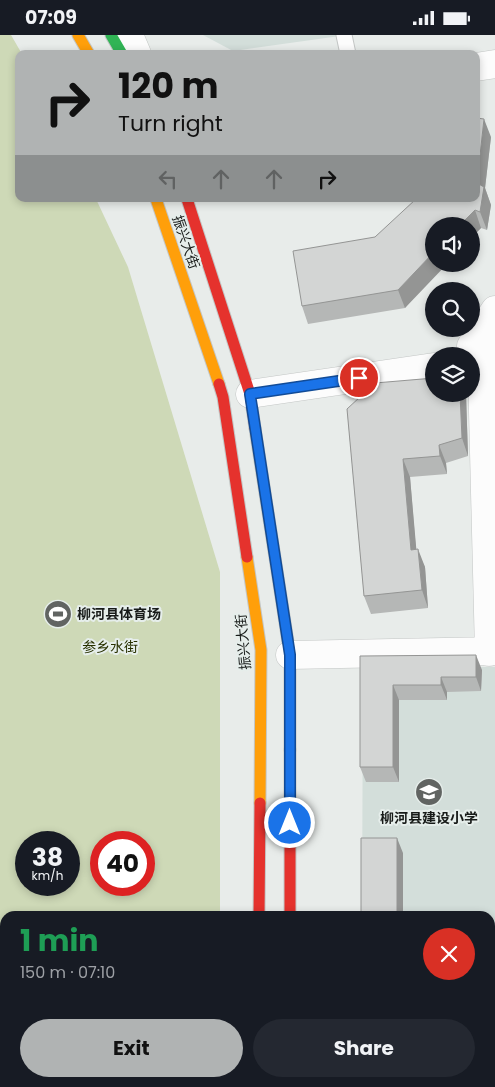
<!DOCTYPE html>
<html lang="en">
<head>
<meta charset="utf-8">
<style>
	:root { --surface:#171b24; --page:#242831; --text:#f1f3f6; --muted:#9ea1a6; --accent:#b0b3b3 }
	body { margin:0; font-family:Poppins,"Noto Sans SC",sans-serif; background:var(--page); color:var(--text); height:100vh; display:flex; flex-direction:column; font-size:19px; white-space:nowrap }
	* { box-sizing:border-box; margin:0 }
	p { font-size:16px; color:var(--muted) }
	.icon { flex:none; width:28px; height:28px; fill:none; stroke:currentColor; stroke-width:2; stroke-linecap:round; stroke-linejoin:round }
	.map { position:relative; flex:1; overflow:hidden }
	.details { position:absolute; left:0px; top:876px; width:495px; height:176px; display:flex; flex-direction:column; background:var(--surface); border-radius:15px 15px 0 0; box-shadow:0 2px 8px #0003 }
	.details>* { flex:none }
	.hud { position:absolute; left:15px; top:15px; width:465px; height:152px; border-radius:10px; box-shadow:0 2px 8px #0003; background:#b0b3b3; color:#111; overflow:hidden }
	.tools { position:absolute; left:425px; top:182px; display:grid; gap:10px }
	.tools a { display:grid; place-items:center; width:55px; height:55px; border-radius:50%; background:var(--surface); box-shadow:0 2px 8px #0003; font-size:25px }
	.speed { position:absolute; left:15px; top:796px; display:flex; gap:10px; font-size:25px; font-weight:700; text-align:center }
	.speed>* { display:grid; place-content:center; width:65px; height:65px; border-radius:50%; background:var(--surface); box-shadow:0 2px 8px #0003; line-height:1 }
	.speed small { font-size:12px; font-weight:400 }
	.speed .limit { border:8px solid #d22; background:#fff; color:#111 }
	.pin { position:absolute; display:grid; place-items:center; width:42px; height:42px; color:#fff; margin:-21px; border:2px solid #fff; border-radius:50%; box-shadow:0 1px 5px #0007 }
	.me { position:absolute; width:55px; margin:-28px; rotate:0deg; stroke-linejoin:round; filter:drop-shadow(0 0 4px #0008) }
	.turn { display:flex; align-items:center; gap:18px; height:105px; padding:0 20px; font-size:22px }
	.turn .icon { width:65px; height:65px; stroke-width:2.5 }
	.turn b { display:block; font-size:35px; line-height:42px }
	.lanes { display:flex; align-items:center; height:48px; padding:0 20px; background:#0003; justify-content:center; gap:25px; direction:ltr }
	.lanes .off { opacity:.35 }
	.round { display:grid; place-items:center; flex:none; width:52px; height:52px; border-radius:26px; background:var(--page) }
	.headline { display:flex; align-items:center; justify-content:space-between; height:85px; padding:0 20px }
	h1 { font-size:30px; font-weight:700; line-height:38px; color:#1e9e55 }
	.primary-button { display:flex; gap:10px; margin-top:auto; padding:10px 20px }
	.primary-button a { flex:1; height:58px; border-radius:30px; background:var(--accent); color:#111; font-size:20px; font-weight:700; line-height:58px; text-align:center }
	.primary-button a+a { background:var(--page); color:var(--text) }
	.status { display:flex; justify-content:space-between; align-items:center; height:35px; padding:0 25px; background:var(--surface); direction:ltr }
	.status svg { height:14px; fill:currentColor }
	.map>svg:first-child { display:block }
	.built { fill:#d3deda }
	.green { fill:#ced9b7; fill-rule:evenodd }
	.lines { fill:none; stroke-linecap:round; stroke-linejoin:round }
	.lane-casing { stroke:#c3c6c5; stroke-width:17 }
	.street-casing { stroke:#c3c6c5; stroke-width:29 }
	.fast-casing { stroke:#c3c6c5; stroke-width:13 }
	.slow-casing { stroke:#c3c6c5; stroke-width:13 }
	.jam-casing { stroke:#c3c6c5; stroke-width:13 }
	.lane { stroke:#fcfcfc; stroke-width:15 }
	.street { stroke:#fcfcfc; stroke-width:28 }
	.fast { stroke:#30b455; stroke-width:11 }
	.slow { stroke:#ff9f0a; stroke-width:11 }
	.jam { stroke:#e5322d; stroke-width:11 }
	.wall { fill:#b5b7b6 }
	.shaded-wall { fill:#949594 }
	.building { fill:#d3d5d4; stroke:#949594 }
	.route-casing { stroke:#114b97; stroke-width:12 }
	.route { stroke:#1a73e8; stroke-width:9 }
	.labels { text-anchor:middle; dominant-baseline:central; stroke-width:4; stroke-linejoin:round; paint-order:stroke }
	.street-label { font-size:14px; fill:#181b19; stroke:#e6eeeb }
	.poi-label { font-size:14px; font-weight:bold; fill:#181b19; stroke:#e6eeeb; text-anchor:start }
	.park-label { font-size:14px; fill:#283100; stroke:#e6eeeb }
</style>
</head>
<body>
<div class="status"><b>07:09</b><svg viewBox="0 0 49 12"><path d="M0 12V9h3v3zM5 12V6h3v6zM10 12V3h3v9zM15 12V0h3v12zM26 1h20v11H26zM47 4h2v5h-2z"/></svg></div>
<div class="map">
<svg width="495" height="1052" viewBox="0 0 495 1052">
	<rect width="100%" height="100%" fill="#e8ecea"/>
	<!-- built -->
	<path class="built" d="M 203,0 L 347,0 L 233,16 Z
		M 363,632 L 495,632 L 495,960 L 490,961 L 490,881 L 362,881 Z"/>
	<!-- green -->
	<path class="green" d="M 0,0 L 11,0 L 22,19 L 19,19 L 19,164 L 96,164 L 128,232 L 220,537 L 220,881 L 5,881 L 5,1048 L 220,1048 L 220,1052 L 0,1052 ZM 26,808 L 69,808 L 69,850 L 26,850 ZM 101,808 L 144,808 L 144,850 L 101,850 Z"/>
	<g class="lines">
		<!-- lane casing -->
		<g class="lane-casing">
			<path id="lane" d="M 344,0 L 348,19"/>
		</g>
		<!-- street casing -->
		<g class="street-casing">
			<path id="street" d="M 129,0 L 137,19
				M 476,32 L 495,29
				M 481,296 L 489,617
				M 471,311 L 495,275
				M 250,359 L 434,332
				M 290,620 L 495,616"/>
		</g>
		<!-- fast casing -->
		<g class="fast-casing">
			<path id="fast" d="M 111,0 L 122,19
				M 290,1048 L 290,1052"/>
		</g>
		<!-- slow casing -->
		<g class="slow-casing">
			<path id="slow" d="M 78,0 L 89,19
				M 156,164 L 219,349
				M 255,393 L 290,620 L 290,715
				M 247,522 L 261,615 L 260,768"/>
		</g>
		<!-- jam casing -->
		<g class="jam-casing">
			<path id="jam" d="M 187,164 L 250,359 L 255,393
				M 219,349 L 223,362 L 247,522
				M 290,715 L 290,881
				M 259,881 L 260,768
				M 258,1048 L 258,1052"/>
		</g>
		<!-- lane -->
		<use href="#lane" class="lane"/>
		<!-- street -->
		<use href="#street" class="street"/>
		<!-- fast -->
		<use href="#fast" class="fast"/>
		<!-- slow -->
		<use href="#slow" class="slow"/>
		<!-- jam -->
		<use href="#jam" class="jam"/>
	</g>
	<!-- wall -->
	<path class="wall" d="M 491,102 L 485,153 L 491,170 L 487,195 L 481,193 L 471,203 L 471,191 L 405,273 L 308,289 L 302,271 L 375,202 Z
		M 466,359 L 468,421 L 446,428 L 447,439 L 410,442 L 416,515 L 425,532 L 428,573 L 371,579 L 364,561 L 347,374 Z
		M 360,621 L 482,635 L 481,656 L 447,657 L 447,665 L 399,665 L 399,747 L 366,747 L 360,732 Z"/>
	<!-- shaded-wall -->
	<path class="shaded-wall" d="M 484,84 L 491,102 L 485,153 L 491,170 L 487,195 L 480,177 L 477,148 Z
		M 475,175 L 481,193 L 471,203 L 471,191 L 459,191 Z
		M 434,217 L 434,229 L 447,229 L 405,273 L 398,255 Z
		M 460,359 L 466,359 L 468,421 L 462,403 Z
		M 439,410 L 446,428 L 447,439 L 440,421 Z
		M 403,424 L 410,442 L 418,533 L 411,515 Z
		M 418,514 L 425,532 L 428,573 L 422,555 Z
		M 476,620 L 482,635 L 481,656 L 476,642 Z
		M 441,642 L 447,657 L 447,665 L 441,650 Z
		M 393,650 L 399,665 L 399,747 L 393,732 Z
		M 397,803 L 403,818 L 403,881 L 397,881 Z
		M 456,1048 L 463,1048 L 463,1052 L 457,1052 Z"/>
	<!-- building -->
	<path class="building" d="M 476,83 L 484,84 L 477,148 L 484,152 L 480,177 L 475,175 L 459,191 L 434,191 L 434,217 L 398,255 L 302,271 L 293,216 L 375,202 L 416,164 L 476,164 Z
		M 434,343 L 434,359 L 460,359 L 462,403 L 439,410 L 440,421 L 403,424 L 411,515 L 418,514 L 422,555 L 364,561 L 347,374 L 375,348 Z
		M 476,620 L 476,642 L 441,642 L 441,650 L 393,650 L 393,732 L 360,732 L 360,621 Z
		M 361,803 L 397,803 L 397,881 L 361,881 Z
		M 494,961 L 495,961 L 495,1036 Z
		M 357,1048 L 456,1048 L 457,1052 L 357,1052 Z"/>
	<g class="lines">
		<!-- route casing -->
		<g class="route-casing">
			<path id="route" d="M 290,788 L 290,620 L 250,359 L 359,343"/>
		</g>
		<!-- route -->
		<use href="#route" class="route"/>
	</g>
	<!-- icons -->
	<defs>
		<g id="stadium-disc" transform="scale(1.4375)"><circle r="9.5" fill="#616462" stroke="#e6eeeb"/><path d="M0-5a6.5 5 0 1 0 0 10a6.5 5 0 1 0 0-10ZM-3.5-1.8h7v3.6h-7Z" fill="#fff"/></g>
		<g id="school-disc" transform="scale(1.4375)"><circle r="9.5" fill="#616462" stroke="#e6eeeb"/><path d="M0-5L7-2L0 1L-7-2ZM-4 1L0 2.5L4 1V4Q0 6-4 4Z" fill="#fff"/></g>
	</defs>
	<g fill-rule="evenodd">
		<use href="#stadium-disc" x="58" y="579"/>
		<use href="#school-disc" x="429" y="757"/>
	</g>
	<g class="labels">
		<!-- street labels -->
		<g class="street-label">
			<text transform="translate(186 207) rotate(71)">振兴大街</text>
			<text transform="translate(243 607) rotate(-95)">振兴大街</text>
		</g>
		<!-- poi labels -->
		<g class="poi-label">
			<text x="77" y="579">柳河县体育场</text>
			<text x="429" y="783" text-anchor="middle">柳河县建设小学</text>
		</g>
		<!-- park labels -->
		<g class="park-label">
			<text x="110" y="612">参乡水街</text>
		</g>
	</g>
</svg>
<div class="tools">
<a><svg class="icon" aria-label="sound" viewBox="0 0 24 24"><path d="M4 9h4l5-4v14l-5-4H4zM17 9q2 3 0 6"/></svg></a>
<a><svg class="icon" aria-label="search" viewBox="0 0 24 24"><circle cx="10" cy="10" r="6"/><path d="M15 15l6 6"/></svg></a>
<a><svg class="icon" aria-label="layers" viewBox="0 0 24 24"><path d="M12 4l9 5-9 5-9-5zM3 14l9 5 9-5"/></svg></a>
</div>
<div class="speed"><div>38<small>km/h</small></div><div class="limit">40</div></div>
<div class="pin" style="left:359px;top:343px;background:#d93025"><svg class="icon" aria-label="arrive" viewBox="0 0 24 24"><path d="M6 21V4h12l-3 4 3 4H6"/></svg></div>
<svg class="me" style="left:290px;top:788px" viewBox="-20 -20 40 40"><circle r="17" fill="#1a73e8" stroke="#fff" stroke-width="3"/><path d="M0-11L8 9 0 5-8 9z" fill="#fff"/></svg>
<div class="hud">
<div class="turn"><svg class="icon" aria-label="right" viewBox="0 0 24 24"><path d="M7 20v-9h11M14 6l5 5-5 5"/></svg><div><b>120 m</b>Turn right</div></div>
<div class="lanes"><svg class="icon off" aria-label="left" viewBox="0 0 24 24"><path d="M17 20v-9H6M10 6l-5 5 5 5"/></svg><svg class="icon off" aria-label="ahead" viewBox="0 0 24 24"><path d="M12 20V5M6 11l6-6 6 6"/></svg><svg class="icon off" aria-label="ahead" viewBox="0 0 24 24"><path d="M12 20V5M6 11l6-6 6 6"/></svg><svg class="icon" aria-label="right" viewBox="0 0 24 24"><path d="M7 20v-9h11M14 6l5 5-5 5"/></svg></div>
</div>
<section class="details">
<div class="headline"><div><h1>1 min</h1><p>150 m · 07:10</p></div><a class="round" style="background:#d93025;color:#fff"><svg class="icon" aria-label="close" viewBox="0 0 24 24"><path d="M6 6l12 12M18 6L6 18"/></svg></a></div>
<div class="primary-button"><a>Exit</a><a>Share</a></div>
</section>
</div>
</body>
</html>
